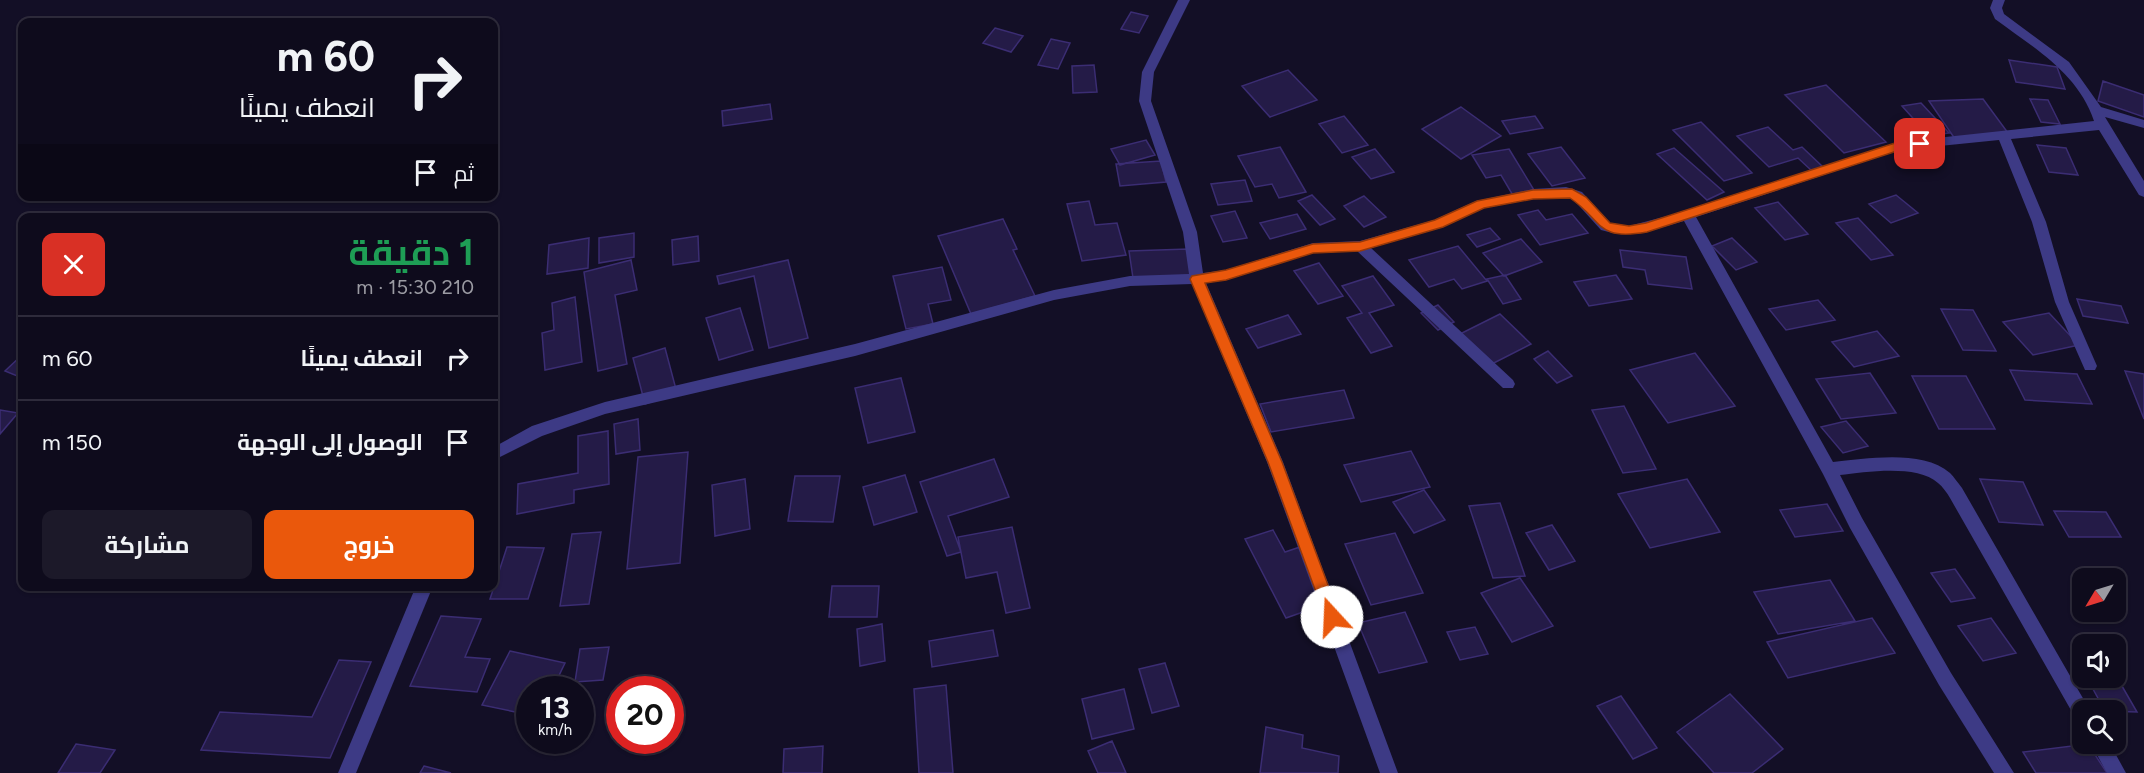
<!DOCTYPE html>
<html lang="ar">
<head>
<meta charset="utf-8">
<style>
	:root { --surface:#0e0b1c; --page:#1c1929; --text:#f1f3f6; --muted:#9b9ba3; --line:#2e2b3b; --accent:#ea580c }
	body { margin:0; font-family:Figtree,Cairo,sans-serif; background:var(--page); color:var(--text); direction:rtl; height:100vh; display:flex; flex-direction:column; font-size:22px; white-space:nowrap }
	* { box-sizing:border-box; margin:0 }
	p { font-size:20px; color:var(--muted) }
	.icon { flex:none; width:33px; height:33px; fill:none; stroke:currentColor; stroke-width:2; stroke-linecap:round; stroke-linejoin:round }
	.map { position:relative; flex:1; overflow:hidden; direction:ltr }
	.drawer { position:absolute; left:18px; top:213px; width:480px; height:378px; display:flex; flex-direction:column; background:var(--surface); border-radius:12px; box-shadow:0 2px 4px #0004,0 0 0 2px var(--line); direction:rtl }
	.drawer>* { flex:none }
	.top-card { position:absolute; left:18px; top:18px; width:480px; height:183px; border-radius:12px; box-shadow:0 2px 4px #0004,0 0 0 2px var(--line); direction:rtl; background:#0e0b1c; color:var(--text); overflow:hidden }
	.needle { width:39px; rotate:232deg }
	.controls { position:absolute; left:2072px; top:568px; display:grid; gap:12px }
	.controls a { display:grid; place-items:center; width:54px; height:54px; border-radius:12px; background:var(--surface); box-shadow:0 2px 4px #0004,0 0 0 2px var(--line); font-size:30px }
	.speed { position:absolute; left:516px; top:676px; display:flex; gap:12px; font-size:30px; font-weight:700; text-align:center }
	.speed>* { display:grid; place-content:center; width:78px; height:78px; border-radius:50%; background:var(--surface); box-shadow:0 2px 4px #0004,0 0 0 2px var(--line); line-height:1 }
	.speed small { font-size:15px; font-weight:400 }
	.speed .limit { border:9px solid #d22; background:#fff; color:#111 }
	.pin { position:absolute; display:grid; place-items:center; width:51px; height:51px; color:#fff; margin:-26px; border-radius:12px; box-shadow:0 3px 9px #0006 }
	.me { position:absolute; width:66px; margin:-33px; rotate:340deg; stroke-linejoin:round; filter:drop-shadow(0 0 4px #0008) }
	.turn { display:flex; align-items:center; gap:21px; height:126px; padding:0 24px; font-size:27px }
	.turn .icon { width:78px; height:78px; stroke-width:2.5 }
	.turn b { display:block; font-size:42px; line-height:51px }
	.then { display:flex; align-items:center; height:57px; padding:0 24px; background:#0003; gap:12px; font-size:22px }
	.round { display:grid; place-items:center; flex:none; width:63px; height:63px; border-radius:12px; background:var(--page) }
	.overview { display:flex; align-items:center; justify-content:space-between; height:102px; padding:0 24px }
	h1 { font-size:36px; font-weight:700; line-height:45px; color:#1e9e55 }
	.cta { display:flex; gap:12px; margin-top:auto; padding:12px 24px }
	.cta a { flex:1; height:69px; border-radius:12px; background:var(--accent); color:#fff; font-size:24px; font-weight:700; line-height:69px; text-align:center }
	.cta a+a { background:var(--page); color:var(--text) }
	ul { padding:0; list-style:none }
	li { display:flex; align-items:center; gap:18px; height:84px; padding:0 24px; border-top:2px solid var(--line) }
	li div { flex:1 }
	li b { display:block; font-size:22px }
	li em { font-style:normal }
	.map>svg:first-child { display:block }
	.building { fill:#241b47; stroke:#3b2d73; stroke-width:1.5 }
	.lines { fill:none; stroke-linecap:round; stroke-linejoin:round }
	.lane { fill:#3d3a85; fill-rule:evenodd }
	.street { fill:#3d3a85; fill-rule:evenodd }
	.route { fill:#ea580c; stroke:#983908; stroke-width:1.5 }
</style>
</head>
<body>
<div class="map">
<svg width="2144" height="773" viewBox="0 0 2144 773">
	<rect width="100%" height="100%" fill="#130f26"/>
	<!-- building -->
	<path class="building" d="M 1131,12 L 1148,16 L 1139,33 L 1121,29 Z
		M 995,28 L 1023,36 L 1011,52 L 983,43 Z
		M 1051,39 L 1070,43 L 1058,69 L 1038,65 Z
		M 2009,60 L 2057,67 L 2065,89 L 2016,82 Z
		M 1094,65 L 1097,92 L 1073,93 L 1072,66 Z
		M 1288,70 L 1317,100 L 1270,117 L 1242,86 Z
		M 2103,81 L 2144,95 L 2144,117 L 2098,101 Z
		M 1826,85 L 1886,142 L 1844,153 L 1785,95 Z
		M 1983,99 L 2011,137 L 1955,139 L 1929,101 Z
		M 2030,99 L 2048,100 L 2060,124 L 2041,122 Z
		M 1921,103 L 1949,133 L 1929,136 L 1902,106 Z
		M 770,104 L 772,119 L 723,126 L 722,111 Z
		M 1461,107 L 1501,136 L 1461,159 L 1422,129 Z
		M 1344,116 L 1368,145 L 1342,153 L 1319,124 Z
		M 1535,116 L 1543,128 L 1510,134 L 1502,121 Z
		M 1701,122 L 1752,173 L 1724,181 L 1673,130 Z
		M 1768,127 L 1793,150 L 1802,147 L 1824,168 L 1813,172 L 1798,158 L 1769,167 L 1737,136 Z
		M 1146,140 L 1155,155 L 1120,165 L 1111,149 Z
		M 2037,145 L 2066,148 L 2078,175 L 2049,172 Z
		M 1280,147 L 1306,192 L 1279,198 L 1272,184 L 1255,187 L 1238,156 Z
		M 1561,147 L 1585,178 L 1552,186 L 1528,154 Z
		M 1674,148 L 1724,192 L 1707,200 L 1657,154 Z
		M 1375,149 L 1394,172 L 1371,179 L 1352,157 Z
		M 1509,149 L 1537,195 L 1515,199 L 1501,175 L 1486,178 L 1472,155 Z
		M 1161,161 L 1166,182 L 1120,186 L 1116,164 Z
		M 1245,180 L 1252,201 L 1218,205 L 1211,184 Z
		M 1312,195 L 1335,219 L 1320,225 L 1298,201 Z
		M 1896,195 L 1918,213 L 1891,223 L 1869,204 Z
		M 1364,196 L 1386,217 L 1364,227 L 1344,206 Z
		M 1089,201 L 1095,225 L 1117,223 L 1126,255 L 1082,261 L 1067,204 Z
		M 1778,202 L 1808,234 L 1785,240 L 1755,208 Z
		M 1538,210 L 1546,220 L 1572,214 L 1588,233 L 1540,245 L 1518,215 Z
		M 1235,211 L 1247,238 L 1223,242 L 1211,216 Z
		M 1297,214 L 1306,229 L 1270,239 L 1260,223 Z
		M 1858,218 L 1893,255 L 1871,260 L 1836,223 Z
		M 1003,219 L 1017,249 L 1013,250 L 1035,296 L 971,314 L 938,236 Z
		M 1490,228 L 1500,239 L 1477,247 L 1467,235 Z
		M 634,233 L 634,257 L 599,263 L 599,238 Z
		M 698,236 L 699,261 L 673,265 L 672,240 Z
		M 589,238 L 588,268 L 547,274 L 549,245 Z
		M 1732,238 L 1757,262 L 1736,270 L 1712,246 Z
		M 1521,239 L 1542,262 L 1504,276 L 1483,253 Z
		M 1458,246 L 1487,281 L 1462,289 L 1454,279 L 1429,287 L 1409,260 Z
		M 1188,249 L 1193,275 L 1133,278 L 1129,251 Z
		M 1620,250 L 1686,257 L 1692,289 L 1648,284 L 1645,270 L 1623,267 Z
		M 631,260 L 637,290 L 615,295 L 627,364 L 598,371 L 584,272 Z
		M 788,260 L 808,338 L 769,348 L 754,276 L 719,284 L 717,276 Z
		M 1319,263 L 1343,296 L 1318,304 L 1294,271 Z
		M 942,267 L 951,300 L 928,304 L 933,324 L 906,329 L 893,276 Z
		M 1505,275 L 1521,299 L 1503,304 L 1487,279 Z
		M 1616,275 L 1632,299 L 1589,306 L 1574,282 Z
		M 1373,276 L 1394,305 L 1369,313 L 1392,346 L 1371,353 L 1347,318 L 1362,313 L 1342,286 Z
		M 575,297 L 582,362 L 545,370 L 542,333 L 554,330 L 552,303 Z
		M 2077,299 L 2121,306 L 2128,323 L 2083,316 Z
		M 1818,300 L 1835,320 L 1786,330 L 1769,309 Z
		M 1438,305 L 1454,322 L 1438,330 L 1421,313 Z
		M 740,308 L 753,350 L 719,360 L 706,318 Z
		M 1941,309 L 1973,310 L 1996,351 L 1963,350 Z
		M 2049,313 L 2079,345 L 2033,355 L 2003,322 Z
		M 1500,314 L 1531,344 L 1484,368 L 1454,337 Z
		M 1288,315 L 1301,334 L 1258,348 L 1246,329 Z
		M 1877,331 L 1899,356 L 1854,367 L 1832,342 Z
		M 665,348 L 677,393 L 645,404 L 633,358 Z
		M 1548,351 L 1572,376 L 1557,383 L 1534,359 Z
		M 1695,353 L 1735,406 L 1668,423 L 1630,370 Z
		M 22,355 L 22,378 L 5,371 Z
		M 2010,370 L 2077,374 L 2092,404 L 2025,400 Z
		M 2125,371 L 2144,374 L 2144,419 Z
		M 1870,373 L 1896,413 L 1841,419 L 1816,379 Z
		M 1912,376 L 1966,376 L 1995,429 L 1939,429 Z
		M 901,378 L 915,432 L 868,443 L 855,388 Z
		M 1344,390 L 1354,418 L 1271,432 L 1260,404 Z
		M 1624,406 L 1656,469 L 1623,473 L 1592,410 Z
		M 0,410 L 18,413 L 0,434 Z
		M 638,419 L 640,450 L 616,454 L 614,424 Z
		M 1846,421 L 1868,446 L 1843,453 L 1821,427 Z
		M 608,431 L 609,484 L 574,490 L 574,503 L 517,514 L 518,484 L 578,473 L 578,436 Z
		M 1411,451 L 1430,487 L 1361,502 L 1344,465 Z
		M 688,452 L 680,563 L 627,569 L 638,457 Z
		M 994,459 L 1009,497 L 948,516 L 961,552 L 947,556 L 920,482 Z
		M 905,475 L 917,512 L 874,525 L 863,487 Z
		M 795,476 L 840,476 L 833,522 L 788,521 Z
		M 745,479 L 750,529 L 715,536 L 712,485 Z
		M 1687,479 L 1720,532 L 1650,548 L 1618,494 Z
		M 1980,479 L 2023,482 L 2043,525 L 1999,522 Z
		M 1424,490 L 1445,520 L 1414,533 L 1393,502 Z
		M 1500,503 L 1525,576 L 1493,578 L 1469,506 Z
		M 1827,504 L 1843,531 L 1795,537 L 1780,510 Z
		M 2054,511 L 2106,512 L 2121,537 L 2069,537 Z
		M 1552,525 L 1575,561 L 1549,570 L 1526,533 Z
		M 1012,527 L 1030,608 L 1006,613 L 997,572 L 966,578 L 958,537 Z
		M 1273,530 L 1285,552 L 1306,545 L 1337,600 L 1286,618 L 1245,539 Z
		M 601,532 L 589,604 L 560,606 L 572,534 Z
		M 1395,533 L 1423,593 L 1371,605 L 1345,544 Z
		M 507,547 L 544,548 L 528,599 L 490,599 Z
		M 1955,569 L 1975,598 L 1951,602 L 1931,573 Z
		M 1520,578 L 1553,626 L 1512,642 L 1481,593 Z
		M 1830,580 L 1855,621 L 1778,634 L 1754,592 Z
		M 832,586 L 879,586 L 877,617 L 829,617 Z
		M 1405,612 L 1427,662 L 1379,673 L 1358,623 Z
		M 441,616 L 481,619 L 465,657 L 490,659 L 477,692 L 410,686 Z
		M 1872,618 L 1895,653 L 1788,678 L 1767,642 Z
		M 1991,618 L 2016,653 L 1983,661 L 1958,626 Z
		M 882,624 L 885,661 L 860,666 L 857,629 Z
		M 1475,627 L 1488,654 L 1460,660 L 1447,632 Z
		M 993,630 L 998,656 L 932,667 L 929,641 Z
		M 609,647 L 603,680 L 575,682 L 580,649 Z
		M 510,651 L 565,663 L 552,690 L 530,690 L 530,715 L 482,705 Z
		M 339,660 L 371,662 L 330,758 L 201,750 L 220,712 L 312,717 Z
		M 1165,663 L 1179,706 L 1152,713 L 1139,669 Z
		M 2115,674 L 2137,712 L 2105,711 L 2087,678 L 2115,678 Z
		M 946,685 L 953,773 L 919,773 L 914,689 Z
		M 1124,689 L 1134,729 L 1092,739 L 1082,699 Z
		M 1730,694 L 1783,749 L 1752,773 L 1714,773 L 1677,732 Z
		M 1621,696 L 1657,748 L 1633,759 L 1597,706 Z
		M 1266,727 L 1303,735 L 1302,748 L 1339,756 L 1338,773 L 1260,773 Z
		M 1112,741 L 1126,773 L 1098,773 L 1088,751 Z
		M 76,744 L 115,750 L 100,773 L 58,773 Z
		M 2088,744 L 2107,773 L 2036,773 L 2023,752 Z
		M 823,746 L 822,773 L 783,773 L 784,749 Z
		M 424,766 L 451,773 L 420,773 Z"/>
	<g class="lines">
		<!-- lane -->
		<path class="lane" d="M 1178,0 L 1190,0 L 1154,72 L 1151,101 L 1197,232 L 1203,273 L 1226,270 L 1313,243 L 1360,241 L 1434,220 L 1476,201 L 1533,189 L 1566,187 L 1582,192 L 1610,223 L 1629,226 L 1686,211 L 1899,142 L 2094,121 C 2078,73 2034,48 1995,19 L 1990,8 L 1993,0 L 2005,0 L 2002,8 L 2004,14 L 2069,62 L 2101,107 L 2144,120 L 2144,128 L 2105,117 L 2144,181 L 2144,197 L 2139,195 L 2099,130 L 2011,139 L 2046,222 L 2069,302 L 2097,366 L 2095,370 L 2085,370 L 2055,302 L 2032,222 L 1999,140 L 1900,150 L 1696,217 L 1833,462 C 1866,459 1922,449 1950,473 C 1954,477 1958,483 1962,488 L 2088,707 L 2090,711 L 2082,711 L 2082,722 L 2076,719 L 1950,498 C 1947,493 1943,487 1938,483 C 1917,464 1866,472 1840,475 L 1862,518 L 1951,673 L 2014,773 L 1994,773 L 1939,685 L 1850,528 L 1823,474 L 1684,221 C 1654,229 1633,240 1601,230 L 1572,198 L 1566,197 L 1533,199 L 1484,208 L 1443,227 L 1371,248 L 1513,380 L 1515,384 L 1513,388 L 1503,388 L 1357,251 L 1313,253 L 1226,280 L 1206,283 L 1283,462 L 1398,773 L 1380,773 L 1267,462 L 1192,284 L 1130,286 L 1054,300 L 855,356 L 605,414 L 542,436 L 494,460 L 494,447 L 532,426 L 605,402 L 855,344 L 1054,290 L 1130,276 L 1189,274 L 1183,232 L 1139,101 L 1142,72 Z
			M 2091,744 L 2110,744 L 2126,773 L 2107,773 Z"/>
		<!-- street -->
		<path class="street" d="M 416,586 L 433,586 L 356,773 L 338,773 Z"/>
	</g>
	<!-- route -->
	<path class="route" d="M 1920,140 L 1926,144 L 1924,146 L 1900,150 L 1647,232 C 1595,241 1604,221 1570,198 L 1533,199 L 1484,208 L 1443,227 L 1360,251 L 1313,253 L 1226,280 L 1205,283 L 1282,462 L 1340,617 L 1338,622 L 1332,624 L 1327,622 L 1268,462 L 1190,279 L 1192,276 L 1226,270 L 1313,244 L 1360,242 L 1435,220 L 1477,201 L 1533,190 L 1572,189 L 1586,197 L 1610,223 L 1629,226 L 1646,223 L 1895,143 Z"/>
</svg>
<div class="controls">
<a><svg class="needle" viewBox="-14 -14 28 28"><path d="M0-13l5 13h-10z" fill="#e53935"/><path d="M0 13l5-13h-10z" fill="#9b9ba3"/></svg></a>
<a><svg class="icon" aria-label="sound" viewBox="0 0 24 24"><path d="M4 9h4l5-4v14l-5-4H4zM17 9q2 3 0 6"/></svg></a>
<a><svg class="icon" aria-label="search" viewBox="0 0 24 24"><circle cx="10" cy="10" r="6"/><path d="M15 15l6 6"/></svg></a>
</div>
<div class="speed"><div>13<small>km/h</small></div><div class="limit">20</div></div>
<div class="pin" style="left:1920px;top:144px;background:#d93025"><svg class="icon" aria-label="arrive" viewBox="0 0 24 24"><path d="M6 21V4h12l-3 4 3 4H6"/></svg></div>
<svg class="me" style="left:1332px;top:617px" viewBox="-20 -20 40 40"><circle r="19" fill="#fff"/><path d="M0-13L10 11 0 6-10 11z" fill="#ea580c"/></svg>
<div class="top-card">
<div class="turn"><svg class="icon" aria-label="right" viewBox="0 0 24 24"><path d="M7 20v-9h11M14 6l5 5-5 5"/></svg><div><b>60 m</b>انعطف يمينًا</div></div>
<div class="then">ثم<svg class="icon" aria-label="arrive" viewBox="0 0 24 24"><path d="M6 21V4h12l-3 4 3 4H6"/></svg></div>
</div>
<section class="drawer">
<div class="overview"><div><h1>1 دقيقة</h1><p>210 m · 15:30</p></div><a class="round" style="background:#d93025;color:#fff"><svg class="icon" aria-label="close" viewBox="0 0 24 24"><path d="M6 6l12 12M18 6L6 18"/></svg></a></div>
<ul>
<li><svg class="icon" aria-label="right" viewBox="0 0 24 24"><path d="M7 20v-9h11M14 6l5 5-5 5"/></svg><div><b>انعطف يمينًا</b></div><em>60 m</em></li>
<li><svg class="icon" aria-label="arrive" viewBox="0 0 24 24"><path d="M6 21V4h12l-3 4 3 4H6"/></svg><div><b>الوصول إلى الوجهة</b></div><em>150 m</em></li>
</ul>
<div class="cta"><a>خروج</a><a>مشاركة</a></div>
</section>
</div>
</body>
</html>
